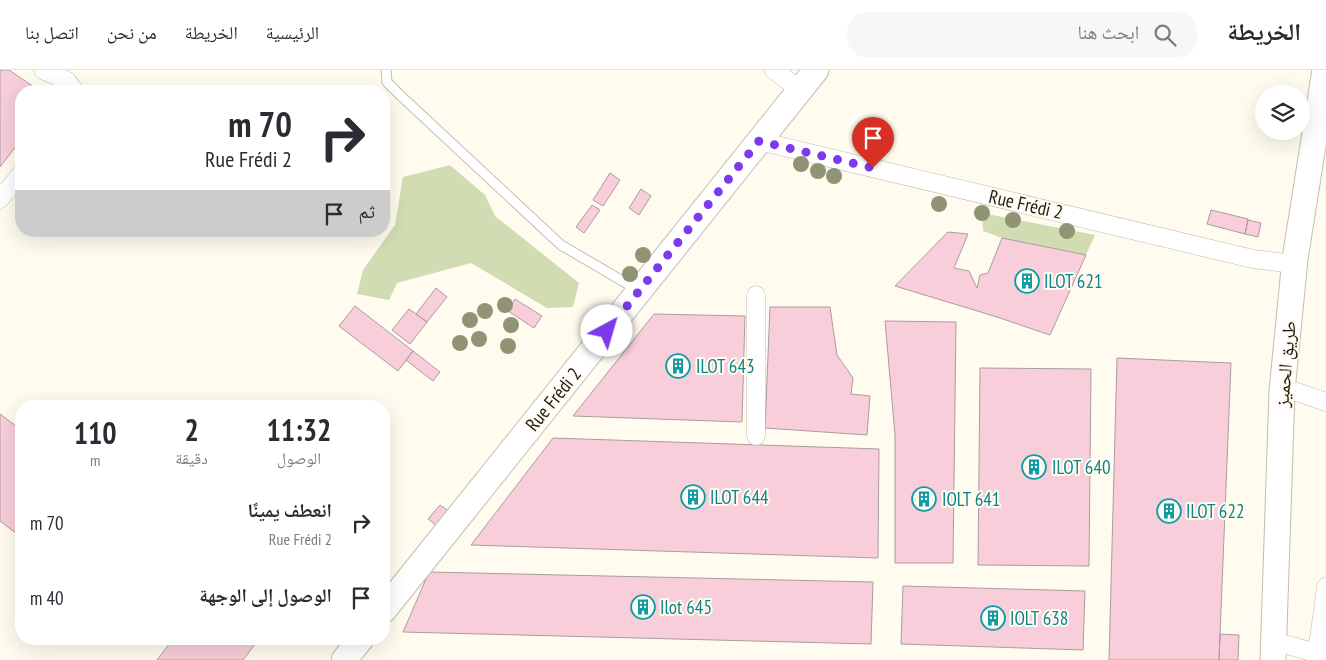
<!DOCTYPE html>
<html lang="ar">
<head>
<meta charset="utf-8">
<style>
	:root { --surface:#fff; --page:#f7f7f7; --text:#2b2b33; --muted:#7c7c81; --line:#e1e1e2 }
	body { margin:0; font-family:"PT Sans Narrow","Noto Naskh Arabic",sans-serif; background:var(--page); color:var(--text); direction:rtl; height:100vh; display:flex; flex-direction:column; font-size:19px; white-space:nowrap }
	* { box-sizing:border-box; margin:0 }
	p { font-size:16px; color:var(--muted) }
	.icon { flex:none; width:28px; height:28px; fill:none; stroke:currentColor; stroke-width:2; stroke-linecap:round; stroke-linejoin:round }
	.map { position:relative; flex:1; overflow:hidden; direction:ltr }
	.drawer { position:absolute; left:15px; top:330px; width:375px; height:245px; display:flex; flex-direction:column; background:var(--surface); border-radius:20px; box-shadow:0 5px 20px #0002; direction:rtl }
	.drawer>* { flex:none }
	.hud { position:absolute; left:15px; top:15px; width:375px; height:152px; border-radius:20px; box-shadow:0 5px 20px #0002; direction:rtl; background:#fff; color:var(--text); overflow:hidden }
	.fabs { position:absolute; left:1255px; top:15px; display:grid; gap:10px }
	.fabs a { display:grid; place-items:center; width:55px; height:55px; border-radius:50%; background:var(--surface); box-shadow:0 5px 20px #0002; font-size:25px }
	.pin { position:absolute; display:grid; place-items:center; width:42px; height:42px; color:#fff; margin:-51px -21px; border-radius:50% 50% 50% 0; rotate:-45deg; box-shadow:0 0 5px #0007 }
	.pin .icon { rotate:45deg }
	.me { position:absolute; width:55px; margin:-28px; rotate:39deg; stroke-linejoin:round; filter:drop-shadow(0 0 4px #0008) }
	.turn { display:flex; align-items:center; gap:18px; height:105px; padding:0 15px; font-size:22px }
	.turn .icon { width:65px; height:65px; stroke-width:2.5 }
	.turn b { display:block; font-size:35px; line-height:42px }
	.then { display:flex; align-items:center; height:48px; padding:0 15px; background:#0003; gap:10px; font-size:19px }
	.eta { display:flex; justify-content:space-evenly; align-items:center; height:85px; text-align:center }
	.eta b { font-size:30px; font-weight:600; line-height:35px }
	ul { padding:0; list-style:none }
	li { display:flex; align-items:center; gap:15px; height:75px; padding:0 15px }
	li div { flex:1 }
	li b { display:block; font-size:19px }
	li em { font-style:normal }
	header { display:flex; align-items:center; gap:30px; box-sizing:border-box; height:70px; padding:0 25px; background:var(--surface); border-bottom:1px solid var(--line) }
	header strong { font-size:24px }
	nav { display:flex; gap:28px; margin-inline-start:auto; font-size:18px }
	.search { width:350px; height:45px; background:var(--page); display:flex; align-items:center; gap:12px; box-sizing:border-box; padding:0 18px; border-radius:20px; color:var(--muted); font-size:19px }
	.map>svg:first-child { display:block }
	.green { fill:#d1dcb2 }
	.building { fill:#f7ceda; stroke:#ac9b9f }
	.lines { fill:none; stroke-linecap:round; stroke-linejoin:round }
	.lane-casing { stroke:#c1bdae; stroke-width:11 }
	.street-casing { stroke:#c1bdae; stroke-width:19 }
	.secondary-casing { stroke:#c1bdae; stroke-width:27 }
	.lane { stroke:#fff; stroke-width:9 }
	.street { stroke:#fff; stroke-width:18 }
	.secondary { stroke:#fff; stroke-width:25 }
	.tree { fill:#909475 }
	.route { stroke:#7c3aed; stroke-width:9; stroke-dasharray:0 16.2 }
	.labels { text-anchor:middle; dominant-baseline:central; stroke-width:4; stroke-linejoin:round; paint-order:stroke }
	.street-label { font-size:19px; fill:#1f1d17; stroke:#fffcef }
	.culture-label { font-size:19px; fill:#0d838f; stroke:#fffcef; text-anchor:start }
</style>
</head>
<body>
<header>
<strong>الخريطة</strong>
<div class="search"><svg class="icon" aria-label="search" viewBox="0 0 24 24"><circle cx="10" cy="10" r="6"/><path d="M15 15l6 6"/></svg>ابحث هنا</div>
<nav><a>الرئيسية</a><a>الخريطة</a><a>من نحن</a><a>اتصل بنا</a></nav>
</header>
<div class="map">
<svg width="1326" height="590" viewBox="0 0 1326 590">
	<rect width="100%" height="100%" fill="#fffcef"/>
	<!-- green -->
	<path class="green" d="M 450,95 L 485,125 L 495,146 L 579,213 L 573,237 L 547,238 L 471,193 L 397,213 L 389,230 L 357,224 L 363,200 L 395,155 L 403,107 Z
		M 982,143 L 1095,165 L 1086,185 L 1002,168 L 983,161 Z"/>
	<!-- building -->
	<path class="building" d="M 0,0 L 9,0 L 40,21 L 21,21 L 21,70 L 0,97 Z
		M 610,103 L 620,110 L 603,136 L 593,130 Z
		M 641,119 L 651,126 L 639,145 L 629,138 Z
		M 592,135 L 600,140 L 584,163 L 576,157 Z
		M 1211,140 L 1248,149 L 1245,164 L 1207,154 Z
		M 1248,150 L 1261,153 L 1258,167 L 1245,164 Z
		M 948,162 L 968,164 L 954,198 L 969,201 L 977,218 L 980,205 L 988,203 L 1002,168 L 1086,185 L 1050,265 L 997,247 L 895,216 Z
		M 436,218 L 447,227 L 427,252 L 416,244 Z
		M 515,229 L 542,246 L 534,258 L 508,241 Z
		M 355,236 L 413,281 L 398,301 L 339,256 Z
		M 770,237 L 830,237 L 837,285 L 853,308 L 851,324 L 870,326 L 867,365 L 765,358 Z
		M 409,239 L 427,252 L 410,274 L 392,260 Z
		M 654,244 L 745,246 L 742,352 L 573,346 Z
		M 885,251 L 956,252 L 953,493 L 895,493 L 895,365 Z
		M 413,281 L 440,302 L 433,311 L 406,290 Z
		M 1117,288 L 1231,293 L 1219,590 L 1109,590 Z
		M 980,298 L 1091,299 L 1089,496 L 978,495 Z
		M 0,344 L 21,360 L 21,467 L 0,451 Z
		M 553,368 L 879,379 L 878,488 L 471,475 Z
		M 440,435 L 449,441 L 437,456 L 428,449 Z
		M 429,502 L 873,512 L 871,574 L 403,562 Z
		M 903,516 L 1085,521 L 1083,580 L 901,574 Z
		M 1220,564 L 1239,565 L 1238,590 L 1219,590 Z
		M 173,569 L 259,569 L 243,590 L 157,590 Z"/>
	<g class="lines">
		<!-- lane casing -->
		<g class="lane-casing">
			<path id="lane" d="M 386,0 L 387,12 L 401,26 L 561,175 L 638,220"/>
		</g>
		<!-- street casing -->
		<g class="street-casing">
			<path id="street" d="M 43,0 L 67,11 L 75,21
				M 774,0 L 800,20
				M 759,71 L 1253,189 L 1294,194
				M 0,129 L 21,104
				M 1297,322 L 1326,332
				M 756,366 L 756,225
				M 1288,575 L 1326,586
				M 1317,584 L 1326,517"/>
		</g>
		<!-- secondary casing -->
		<g class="secondary-casing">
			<path id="secondary" d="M 384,540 L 816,0
				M 344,590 L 361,569
				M 1273,590 L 1282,321 L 1295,189 L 1325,0"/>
		</g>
		<!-- lane -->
		<use href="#lane" class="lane"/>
		<!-- street -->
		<use href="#street" class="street"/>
		<!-- secondary -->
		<use href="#secondary" class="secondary"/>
	</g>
	<!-- trees -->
	<g class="tree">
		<circle cx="801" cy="94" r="8"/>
		<circle cx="818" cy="101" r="8"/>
		<circle cx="834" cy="106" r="8"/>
		<circle cx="939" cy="134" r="8"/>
		<circle cx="982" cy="143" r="8"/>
		<circle cx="1013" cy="150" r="8"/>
		<circle cx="1067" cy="161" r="8"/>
		<circle cx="643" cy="185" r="8"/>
		<circle cx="630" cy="204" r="8"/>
		<circle cx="505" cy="235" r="8"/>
		<circle cx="485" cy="241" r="8"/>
		<circle cx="470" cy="250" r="8"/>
		<circle cx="511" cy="255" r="8"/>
		<circle cx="479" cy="269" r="8"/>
		<circle cx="460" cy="273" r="8"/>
		<circle cx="508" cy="276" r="8"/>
	</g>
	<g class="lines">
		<!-- route -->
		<path class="route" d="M 607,261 L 759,71 L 873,98"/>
	</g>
	<!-- icons -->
	<defs>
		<g id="building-ring" transform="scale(1.25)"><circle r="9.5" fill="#fffcef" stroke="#0f9aa8" stroke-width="1.5"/><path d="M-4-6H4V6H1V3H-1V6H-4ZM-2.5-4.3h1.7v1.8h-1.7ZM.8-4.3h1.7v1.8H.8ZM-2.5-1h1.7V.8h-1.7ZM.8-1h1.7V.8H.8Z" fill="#0f9aa8"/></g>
	</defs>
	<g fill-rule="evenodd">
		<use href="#building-ring" x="1027" y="211"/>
		<use href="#building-ring" x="678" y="296"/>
		<use href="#building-ring" x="1034" y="397"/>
		<use href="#building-ring" x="693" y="427"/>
		<use href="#building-ring" x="924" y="429"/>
		<use href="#building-ring" x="1169" y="441"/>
		<use href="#building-ring" x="643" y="537"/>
		<use href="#building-ring" x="993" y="548"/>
	</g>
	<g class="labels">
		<!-- street labels -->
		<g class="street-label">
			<text transform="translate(1026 134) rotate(13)">Rue Frédi 2</text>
			<text transform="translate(1285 294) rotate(-85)">طريق الحميز</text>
			<text transform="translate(553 329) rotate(-51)">Rue Frédi 2</text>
		</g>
		<!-- culture labels -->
		<g class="culture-label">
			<text x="1044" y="211">ILOT 621</text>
			<text x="696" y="296">ILOT 643</text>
			<text x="1052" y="397">ILOT 640</text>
			<text x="710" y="427">ILOT 644</text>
			<text x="942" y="429">IOLT 641</text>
			<text x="1186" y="441">ILOT 622</text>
			<text x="660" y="537">Ilot 645</text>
			<text x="1010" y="548">IOLT 638</text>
		</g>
	</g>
</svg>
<div class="fabs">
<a><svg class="icon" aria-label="layers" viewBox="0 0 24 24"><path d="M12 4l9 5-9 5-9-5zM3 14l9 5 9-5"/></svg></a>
</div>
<div class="pin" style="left:873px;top:98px;background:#d93025"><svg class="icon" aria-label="arrive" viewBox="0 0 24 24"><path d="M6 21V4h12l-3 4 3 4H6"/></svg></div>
<svg class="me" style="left:607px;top:261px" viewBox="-20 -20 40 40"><circle r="19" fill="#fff"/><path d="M0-13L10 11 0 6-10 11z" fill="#7c3aed"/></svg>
<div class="hud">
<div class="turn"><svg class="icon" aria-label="right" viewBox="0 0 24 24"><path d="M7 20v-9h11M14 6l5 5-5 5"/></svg><div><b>70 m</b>Rue Frédi 2</div></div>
<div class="then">ثم<svg class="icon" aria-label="arrive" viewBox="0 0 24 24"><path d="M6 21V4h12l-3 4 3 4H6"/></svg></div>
</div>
<section class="drawer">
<div class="eta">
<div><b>11:32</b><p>الوصول</p></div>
<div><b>2</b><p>دقيقة</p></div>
<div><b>110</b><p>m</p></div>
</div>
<ul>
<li><svg class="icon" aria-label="right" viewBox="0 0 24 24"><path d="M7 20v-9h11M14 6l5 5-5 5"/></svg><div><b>انعطف يمينًا</b><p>Rue Frédi 2</p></div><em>70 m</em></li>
<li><svg class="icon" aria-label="arrive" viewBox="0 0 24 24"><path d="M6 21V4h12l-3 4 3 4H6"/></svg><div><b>الوصول إلى الوجهة</b></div><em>40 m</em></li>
</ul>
</section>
</div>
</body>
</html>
